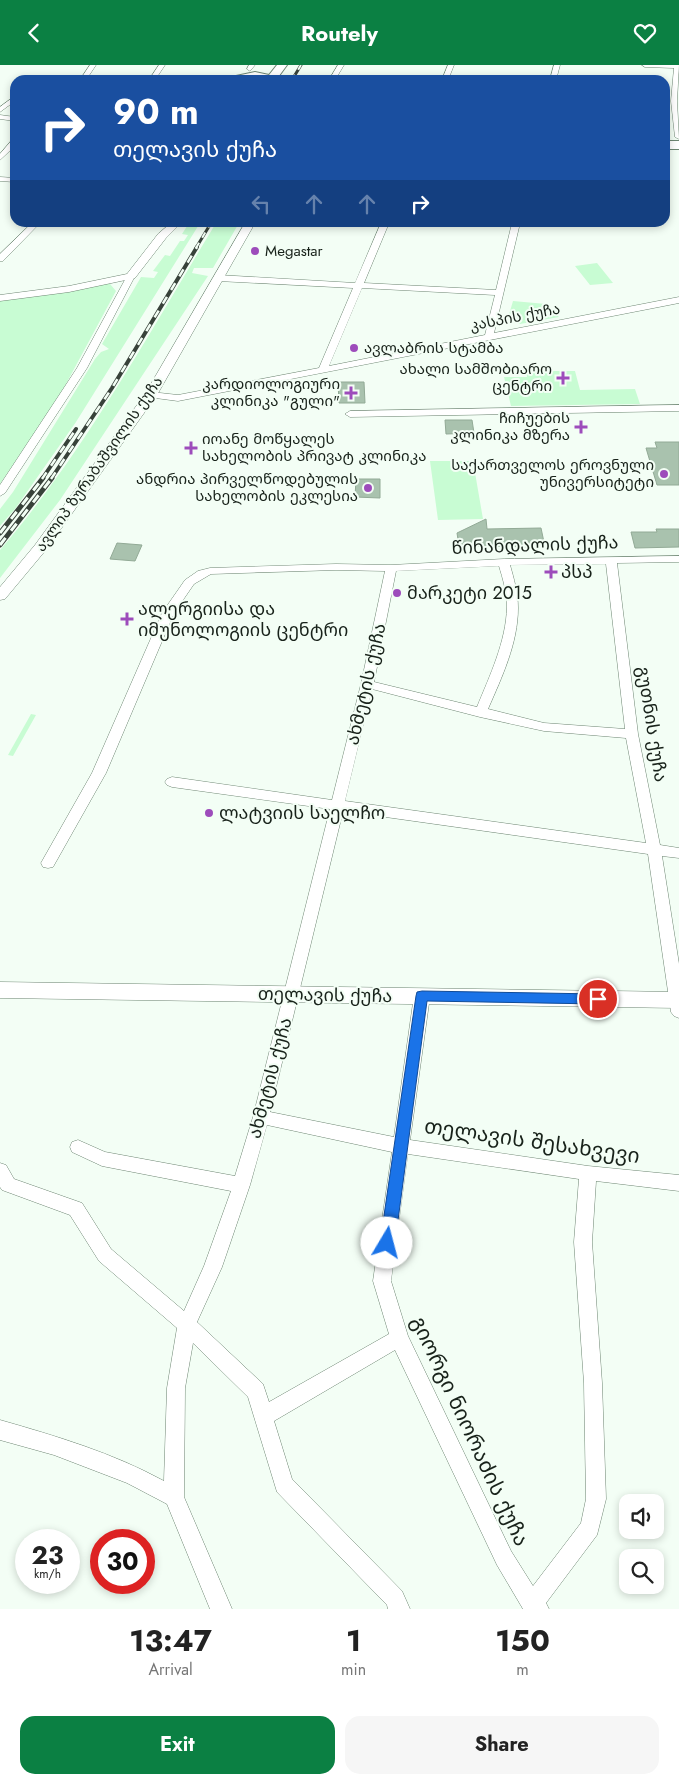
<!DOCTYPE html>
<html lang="en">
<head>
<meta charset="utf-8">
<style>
	:root { --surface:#fff; --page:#f6f6f6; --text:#222; --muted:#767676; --accent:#0b8043 }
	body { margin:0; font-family:Jost,"Noto Sans Georgian",sans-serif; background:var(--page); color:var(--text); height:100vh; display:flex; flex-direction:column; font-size:19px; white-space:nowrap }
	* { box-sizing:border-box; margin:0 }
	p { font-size:16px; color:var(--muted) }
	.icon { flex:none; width:28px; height:28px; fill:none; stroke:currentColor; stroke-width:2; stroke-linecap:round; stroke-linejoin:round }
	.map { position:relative; height:1544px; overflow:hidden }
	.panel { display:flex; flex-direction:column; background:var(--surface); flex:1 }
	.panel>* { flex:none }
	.top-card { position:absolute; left:10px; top:10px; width:660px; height:152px; border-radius:15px; box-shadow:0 2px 8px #0003; background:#1a4fa0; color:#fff; overflow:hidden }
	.buttons { position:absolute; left:619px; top:1429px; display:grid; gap:10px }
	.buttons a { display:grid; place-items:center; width:45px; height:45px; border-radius:10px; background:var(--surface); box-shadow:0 2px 8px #0003; font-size:25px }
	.speed { position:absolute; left:15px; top:1464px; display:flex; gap:10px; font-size:25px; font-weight:700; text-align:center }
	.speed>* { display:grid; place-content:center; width:65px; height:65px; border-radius:50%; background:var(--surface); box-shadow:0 2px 8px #0003; line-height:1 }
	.speed small { font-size:12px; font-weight:400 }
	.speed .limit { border:8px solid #d22; background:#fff; color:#111 }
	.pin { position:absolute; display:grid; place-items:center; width:42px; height:42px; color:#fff; margin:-21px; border:2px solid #fff; border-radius:50%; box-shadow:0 1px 5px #0007 }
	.me { position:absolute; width:55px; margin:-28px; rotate:8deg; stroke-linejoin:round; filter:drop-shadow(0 0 4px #0008) }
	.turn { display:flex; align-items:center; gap:18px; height:105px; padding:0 20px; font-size:22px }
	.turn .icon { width:65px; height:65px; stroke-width:2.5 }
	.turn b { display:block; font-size:35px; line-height:42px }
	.lanes { display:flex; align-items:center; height:48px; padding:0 20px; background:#0003; justify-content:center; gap:25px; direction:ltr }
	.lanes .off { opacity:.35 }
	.eta { display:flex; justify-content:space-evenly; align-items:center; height:85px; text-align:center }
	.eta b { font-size:30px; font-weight:700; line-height:35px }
	.primary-button { display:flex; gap:10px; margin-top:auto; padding:10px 20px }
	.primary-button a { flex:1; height:58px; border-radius:15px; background:var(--accent); color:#fff; font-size:20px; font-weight:700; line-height:58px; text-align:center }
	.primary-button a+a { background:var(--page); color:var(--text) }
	header { display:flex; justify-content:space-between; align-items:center; height:65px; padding:0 20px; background:var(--accent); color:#fff; font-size:22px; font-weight:700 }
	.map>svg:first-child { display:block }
	.green { fill:#c8fcd3 }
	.building { fill:#a9c2ae; stroke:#92aa96 }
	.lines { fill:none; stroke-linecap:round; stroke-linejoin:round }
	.minor-casing { stroke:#6e8673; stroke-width:1 }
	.tertiary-casing { stroke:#6e8673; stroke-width:1 }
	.primary-casing { stroke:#6e8673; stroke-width:2 }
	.minor { fill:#fff; fill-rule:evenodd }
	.tertiary { fill:#fff; fill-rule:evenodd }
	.primary { fill:#fff; fill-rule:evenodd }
	.rail-far2-casing { stroke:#38423a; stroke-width:3 }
	.rail-far1-casing { stroke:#38423a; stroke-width:4 }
	.rail-casing { stroke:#38423a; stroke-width:5 }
	.rail-far2 { stroke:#f3fef5; stroke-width:2; stroke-dasharray:6; stroke-linecap:butt }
	.rail-far1 { stroke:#f3fef5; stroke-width:2.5; stroke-dasharray:8; stroke-linecap:butt }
	.rail { stroke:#f3fef5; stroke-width:3; stroke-dasharray:9; stroke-linecap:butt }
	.route { fill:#1a73e8; stroke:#114b97 }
	.poi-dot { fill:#9d4cbb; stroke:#f3fef5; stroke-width:2 }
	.labels { text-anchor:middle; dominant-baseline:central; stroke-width:4; stroke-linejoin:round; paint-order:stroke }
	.far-poi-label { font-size:15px; fill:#18221a; stroke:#f3fef5; text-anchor:end }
	.far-street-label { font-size:15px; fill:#18221a; stroke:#f3fef5 }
	.street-label { font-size:18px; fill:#18221a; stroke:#f3fef5 }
	.poi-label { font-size:18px; fill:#18221a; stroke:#f3fef5; text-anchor:start }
	.near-street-label { font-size:21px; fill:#18221a; stroke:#f3fef5 }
</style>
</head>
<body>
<header><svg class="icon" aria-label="back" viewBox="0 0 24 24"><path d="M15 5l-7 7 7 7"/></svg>Routely<svg class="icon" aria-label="heart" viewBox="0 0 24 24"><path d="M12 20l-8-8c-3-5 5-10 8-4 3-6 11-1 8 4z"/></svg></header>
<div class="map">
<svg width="679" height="1544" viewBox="0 0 679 1544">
	<rect width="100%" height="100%" fill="#f3fef5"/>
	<!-- green -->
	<path class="green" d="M 189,158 L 200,158 L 76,357 L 15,444 L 0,461 L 0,444 L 13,427 L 95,294 L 101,287 L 109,284 L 102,279 L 141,212 L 154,213 L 158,207 L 153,206 L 165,190 L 170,191 L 180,176 L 184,176 L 188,170 L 182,169 Z
		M 216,158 L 239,158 L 213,203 L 194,203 L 192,208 L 208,211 L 60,435 L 0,513 L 0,485 C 85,386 148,270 216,158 Z
		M 597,198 L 613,218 L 590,220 L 575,201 Z
		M 103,218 L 110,219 L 116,226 L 59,332 L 0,419 L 0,235 Z
		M 513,236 L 546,239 L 559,252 L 520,259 L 508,253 Z
		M 526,306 L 575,306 L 580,325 L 635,324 L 640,339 L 511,341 L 504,312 L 527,312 Z
		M 430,396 L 473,396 L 483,454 L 438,455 Z
		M 31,649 L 36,650 L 13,691 L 8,690 Z"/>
	<!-- building -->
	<path class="building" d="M 338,317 L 364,317 L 365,338 L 339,338 Z
		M 445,355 L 472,355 L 474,368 L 446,369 Z
		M 655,377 L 679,377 L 679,420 L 657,420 L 646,383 L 657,383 Z
		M 356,414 L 380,414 L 380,433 L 355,432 Z
		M 486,454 L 487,464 L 541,463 L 545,482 L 459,481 L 457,468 Z
		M 656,464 L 679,464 L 679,482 L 635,483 L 631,467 L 657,467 Z
		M 117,478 L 142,480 L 135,496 L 110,494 Z"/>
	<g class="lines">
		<!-- minor casing -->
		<g class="minor-casing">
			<path id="minor" d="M 90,0 L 96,0 L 86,15 L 80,15 Z
				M 159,0 L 165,0 L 155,15 L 149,15 Z
				M 249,0 L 255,0 L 250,6 L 247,4 Z
				M 338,0 L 344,0 L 335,15 L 329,15 Z
				M 448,0 L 454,0 L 448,15 L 442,15 Z
				M 554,0 L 560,0 L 556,15 L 550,15 Z
				M 642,0 L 679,0 L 677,36 L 679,74 L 675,72 L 671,36 L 674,3 L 645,2 Z
				M 42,12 L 45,15 L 37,15 Z
				M 15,31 L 15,36 L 0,47 L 0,42 Z
				M 0,50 L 15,52 L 15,56 L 0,54 Z
				M 12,75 L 15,75 L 15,81 L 0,95 L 0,89 Z
				M 0,112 L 15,113 L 15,117 L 0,116 Z
				M 32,158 L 40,158 L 3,196 L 0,196 L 0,189 Z
				M 381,158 L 389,158 L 364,218 L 496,225 L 512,158 L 520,158 L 494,268 L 679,232 L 679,238 L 178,336 L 148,332 L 146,330 L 151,327 L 178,330 L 319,303 L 353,223 L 218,216 L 214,213 L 218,210 L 355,218 ZM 362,223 L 495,230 L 485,270 L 329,301 Z
				M 131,208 L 135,211 L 87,303 L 5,428 L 0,431 L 0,420 L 77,303 L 127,211 Z
				M 679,340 L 679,346 L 350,352 L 345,349 L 350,346 Z
				M 679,491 L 679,497 L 617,498 L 638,669 L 660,780 L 679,783 L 679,793 L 662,791 L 679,899 L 679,953 L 674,951 L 671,947 L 648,789 L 343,746 L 270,1047 L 394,1072 L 414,931 L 417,927 L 422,925 L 427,927 L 430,931 L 410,1075 L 588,1101 L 679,1110 L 679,1126 L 596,1116 L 592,1177 L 602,1318 L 606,1434 L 597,1470 L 546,1538 L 549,1544 L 523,1544 L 497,1500 L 395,1285 L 274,1356 L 292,1414 L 402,1526 L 410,1544 L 388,1544 L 387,1540 L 277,1427 L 248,1332 L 193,1278 L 185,1323 L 184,1432 L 232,1544 L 210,1544 L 167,1439 L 127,1418 L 54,1390 L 0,1375 L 0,1355 C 56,1371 113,1388 164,1416 L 167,1323 L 177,1263 L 99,1196 L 70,1150 L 2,1125 L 0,1122 L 0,1098 L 6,1100 L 14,1114 L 82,1138 L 111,1184 L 184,1246 L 204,1201 L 231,1126 L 102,1101 L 72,1087 L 70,1082 L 72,1077 L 78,1075 L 105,1087 L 235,1111 L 253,1052 L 330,744 L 172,722 L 167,720 L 165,717 L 167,714 L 172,712 L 332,735 L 361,619 L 385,506 L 336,505 L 211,509 L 194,519 L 174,548 L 106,708 L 53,802 L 48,803 L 43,802 L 41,798 L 92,708 L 162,548 L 185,515 L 198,506 L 210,503 L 336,499 L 391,500 L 504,494 ZM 606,499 L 625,664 L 544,658 L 488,644 C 502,612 518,578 518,543 C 518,528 514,514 510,500 ZM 499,501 C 503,514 507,528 507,542 C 506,577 490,610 477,642 L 374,617 L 396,506 ZM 372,624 L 480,652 L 544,666 L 626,673 L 646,778 L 345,736 ZM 267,1060 L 392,1087 L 373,1216 L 389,1269 L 269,1337 L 263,1319 L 197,1257 L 222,1202 L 250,1120 ZM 408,1089 L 579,1114 L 574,1177 L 584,1318 L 586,1434 L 581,1458 L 533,1521 L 511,1486 L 408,1271 L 391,1216 Z"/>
		</g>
		<!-- tertiary casing -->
		<g class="tertiary-casing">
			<path id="tertiary" d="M 171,158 L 181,158 L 166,173 L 135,213 L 69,227 L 0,236 L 0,230 L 69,221 L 127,209 L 158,169 Z
				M 245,158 L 255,158 L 157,330 L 45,486 L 5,534 L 0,535 L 0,522 L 35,480 L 145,329 Z
				M 0,917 L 679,927 L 679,943 L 0,933 Z"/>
		</g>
		<!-- primary casing -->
		<g class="primary-casing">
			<path id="primary" d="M 277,0 L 287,0 L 276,15 L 255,13 L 236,15 L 235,13 L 236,11 L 255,7 L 269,10 Z
				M 665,76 L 679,76 L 679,84 L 665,84 Z"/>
		</g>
		<!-- minor -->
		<use href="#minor" class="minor"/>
		<!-- tertiary -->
		<use href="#tertiary" class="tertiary"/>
		<!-- primary -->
		<use href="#primary" class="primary"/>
		<!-- rail-far2 casing -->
		<g class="rail-far2-casing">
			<path id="rail-far2" d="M 292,15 L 301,0
				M 196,183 L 211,158"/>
		</g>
		<!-- rail-far1 casing -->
		<g class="rail-far1-casing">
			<path id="rail-far1" d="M 42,414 L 76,364
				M 51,414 L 112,323 L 197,182"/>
		</g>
		<!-- rail casing -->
		<g class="rail-casing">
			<path id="rail" d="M 0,468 L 43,413
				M 0,480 L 52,413"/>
		</g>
		<!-- rail-far2 -->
		<use href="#rail-far2" class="rail-far2"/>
		<!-- rail-far1 -->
		<use href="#rail-far1" class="rail-far1"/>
		<!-- rail -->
		<use href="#rail" class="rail"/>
	</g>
	<!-- route -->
	<path class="route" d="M 422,926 L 598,929 L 603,930 L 605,934 L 603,937 L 598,939 L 427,936 L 395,1178 L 392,1182 L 387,1184 L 382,1182 L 380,1178 L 416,931 L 417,927 Z"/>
	<!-- markers -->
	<g class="poi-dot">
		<circle cx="255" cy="186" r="5"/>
		<circle cx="354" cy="283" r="5"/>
		<path d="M560.5 305.5h5v5h5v5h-5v5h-5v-5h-5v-5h5z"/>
		<path d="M348.5 320.5h5v5h5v5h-5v5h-5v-5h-5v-5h5z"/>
		<path d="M578.5 354.5h5v5h5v5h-5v5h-5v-5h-5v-5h5z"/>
		<path d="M188.5 375.5h5v5h5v5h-5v5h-5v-5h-5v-5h5z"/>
		<circle cx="664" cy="409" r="5"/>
		<circle cx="368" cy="423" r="5"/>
		<path d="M548.5 499.5h5v5h5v5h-5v5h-5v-5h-5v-5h5z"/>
		<circle cx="397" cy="528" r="5"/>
		<path d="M124.5 546.5h5v5h5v5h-5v5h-5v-5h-5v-5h5z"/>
		<circle cx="209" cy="748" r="5"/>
	</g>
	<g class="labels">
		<!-- far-poi labels -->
		<g class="far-poi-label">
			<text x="265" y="186" text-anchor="start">Megastar</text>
			<text x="364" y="283" text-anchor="start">ავლაბრის სტამბა</text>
			<text x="552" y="304">ახალი სამშობიარო<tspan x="552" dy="17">ცენტრი</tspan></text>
			<text x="340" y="319">კარდიოლოგიური<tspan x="340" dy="17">კლინიკა "გული"</tspan></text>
			<text x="570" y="353">ჩიჩუების<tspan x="570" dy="17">კლინიკა მზერა</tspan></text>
			<text x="202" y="374" text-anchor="start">იოანე მოწყალეს<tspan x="202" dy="17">სახელობის პრივატ კლინიკა</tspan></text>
			<text x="654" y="400">საქართველოს ეროვნული<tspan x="654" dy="17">უნივერსიტეტი</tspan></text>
			<text x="358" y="414">ანდრია პირველწოდებულის<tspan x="358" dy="17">სახელობის ეკლესია</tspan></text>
		</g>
		<!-- far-street labels -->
		<g class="far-street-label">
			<text transform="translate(515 252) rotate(-11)">კასპის ქუჩა</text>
			<text transform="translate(99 399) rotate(-55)">ავლიპ ზურაბაშვილის ქუჩა</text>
		</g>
		<!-- street labels -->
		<g class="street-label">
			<text transform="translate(535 480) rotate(-2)">წინანდალის ქუჩა</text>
			<text transform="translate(366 619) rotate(-77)">ახმეტის ქუჩა</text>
			<text transform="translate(652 659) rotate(81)">გუთნის ქუჩა</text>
			<text transform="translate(325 930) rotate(1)">თელავის ქუჩა</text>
			<text transform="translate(270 1013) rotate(-75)">ახმეტის ქუჩა</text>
		</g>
		<!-- poi labels -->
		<g class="poi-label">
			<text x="561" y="507">პსპ</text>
			<text x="407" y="528">მარკეტი 2015</text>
			<text x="138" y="544">ალერგიისა და<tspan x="138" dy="21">იმუნოლოგიის ცენტრი</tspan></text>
			<text x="219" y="748">ლატვიის საელჩო</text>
		</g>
		<!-- near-street labels -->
		<g class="near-street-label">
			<text transform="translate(532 1076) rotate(8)">თელავის შესახვევი</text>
			<text transform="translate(470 1366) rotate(65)">გიორგი ნიორაძის ქუჩა</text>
		</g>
	</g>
</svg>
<div class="buttons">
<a><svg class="icon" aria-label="sound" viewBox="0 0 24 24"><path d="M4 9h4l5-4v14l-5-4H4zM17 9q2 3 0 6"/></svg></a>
<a><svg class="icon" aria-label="search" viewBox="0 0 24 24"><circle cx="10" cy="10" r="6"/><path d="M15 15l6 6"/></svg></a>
</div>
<div class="speed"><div>23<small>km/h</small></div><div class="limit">30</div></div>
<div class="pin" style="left:598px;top:934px;background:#d93025"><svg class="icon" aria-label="arrive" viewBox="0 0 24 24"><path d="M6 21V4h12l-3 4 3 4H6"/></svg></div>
<svg class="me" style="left:387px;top:1178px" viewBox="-20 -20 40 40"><circle r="19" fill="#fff"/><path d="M0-13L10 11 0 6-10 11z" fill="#1a73e8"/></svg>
<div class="top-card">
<div class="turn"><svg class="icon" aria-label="right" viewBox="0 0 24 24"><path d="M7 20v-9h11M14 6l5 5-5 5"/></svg><div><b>90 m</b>თელავის ქუჩა</div></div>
<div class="lanes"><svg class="icon off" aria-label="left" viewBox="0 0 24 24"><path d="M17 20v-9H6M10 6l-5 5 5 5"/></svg><svg class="icon off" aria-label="ahead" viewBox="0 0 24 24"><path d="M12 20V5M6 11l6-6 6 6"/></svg><svg class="icon off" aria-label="ahead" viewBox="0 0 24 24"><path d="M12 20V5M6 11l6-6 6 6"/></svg><svg class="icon" aria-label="right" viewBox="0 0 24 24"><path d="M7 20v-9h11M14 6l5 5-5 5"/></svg></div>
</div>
</div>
<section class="panel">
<div class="eta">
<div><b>13:47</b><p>Arrival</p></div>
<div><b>1</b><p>min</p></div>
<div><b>150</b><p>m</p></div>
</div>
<div class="primary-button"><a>Exit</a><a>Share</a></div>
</section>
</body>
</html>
